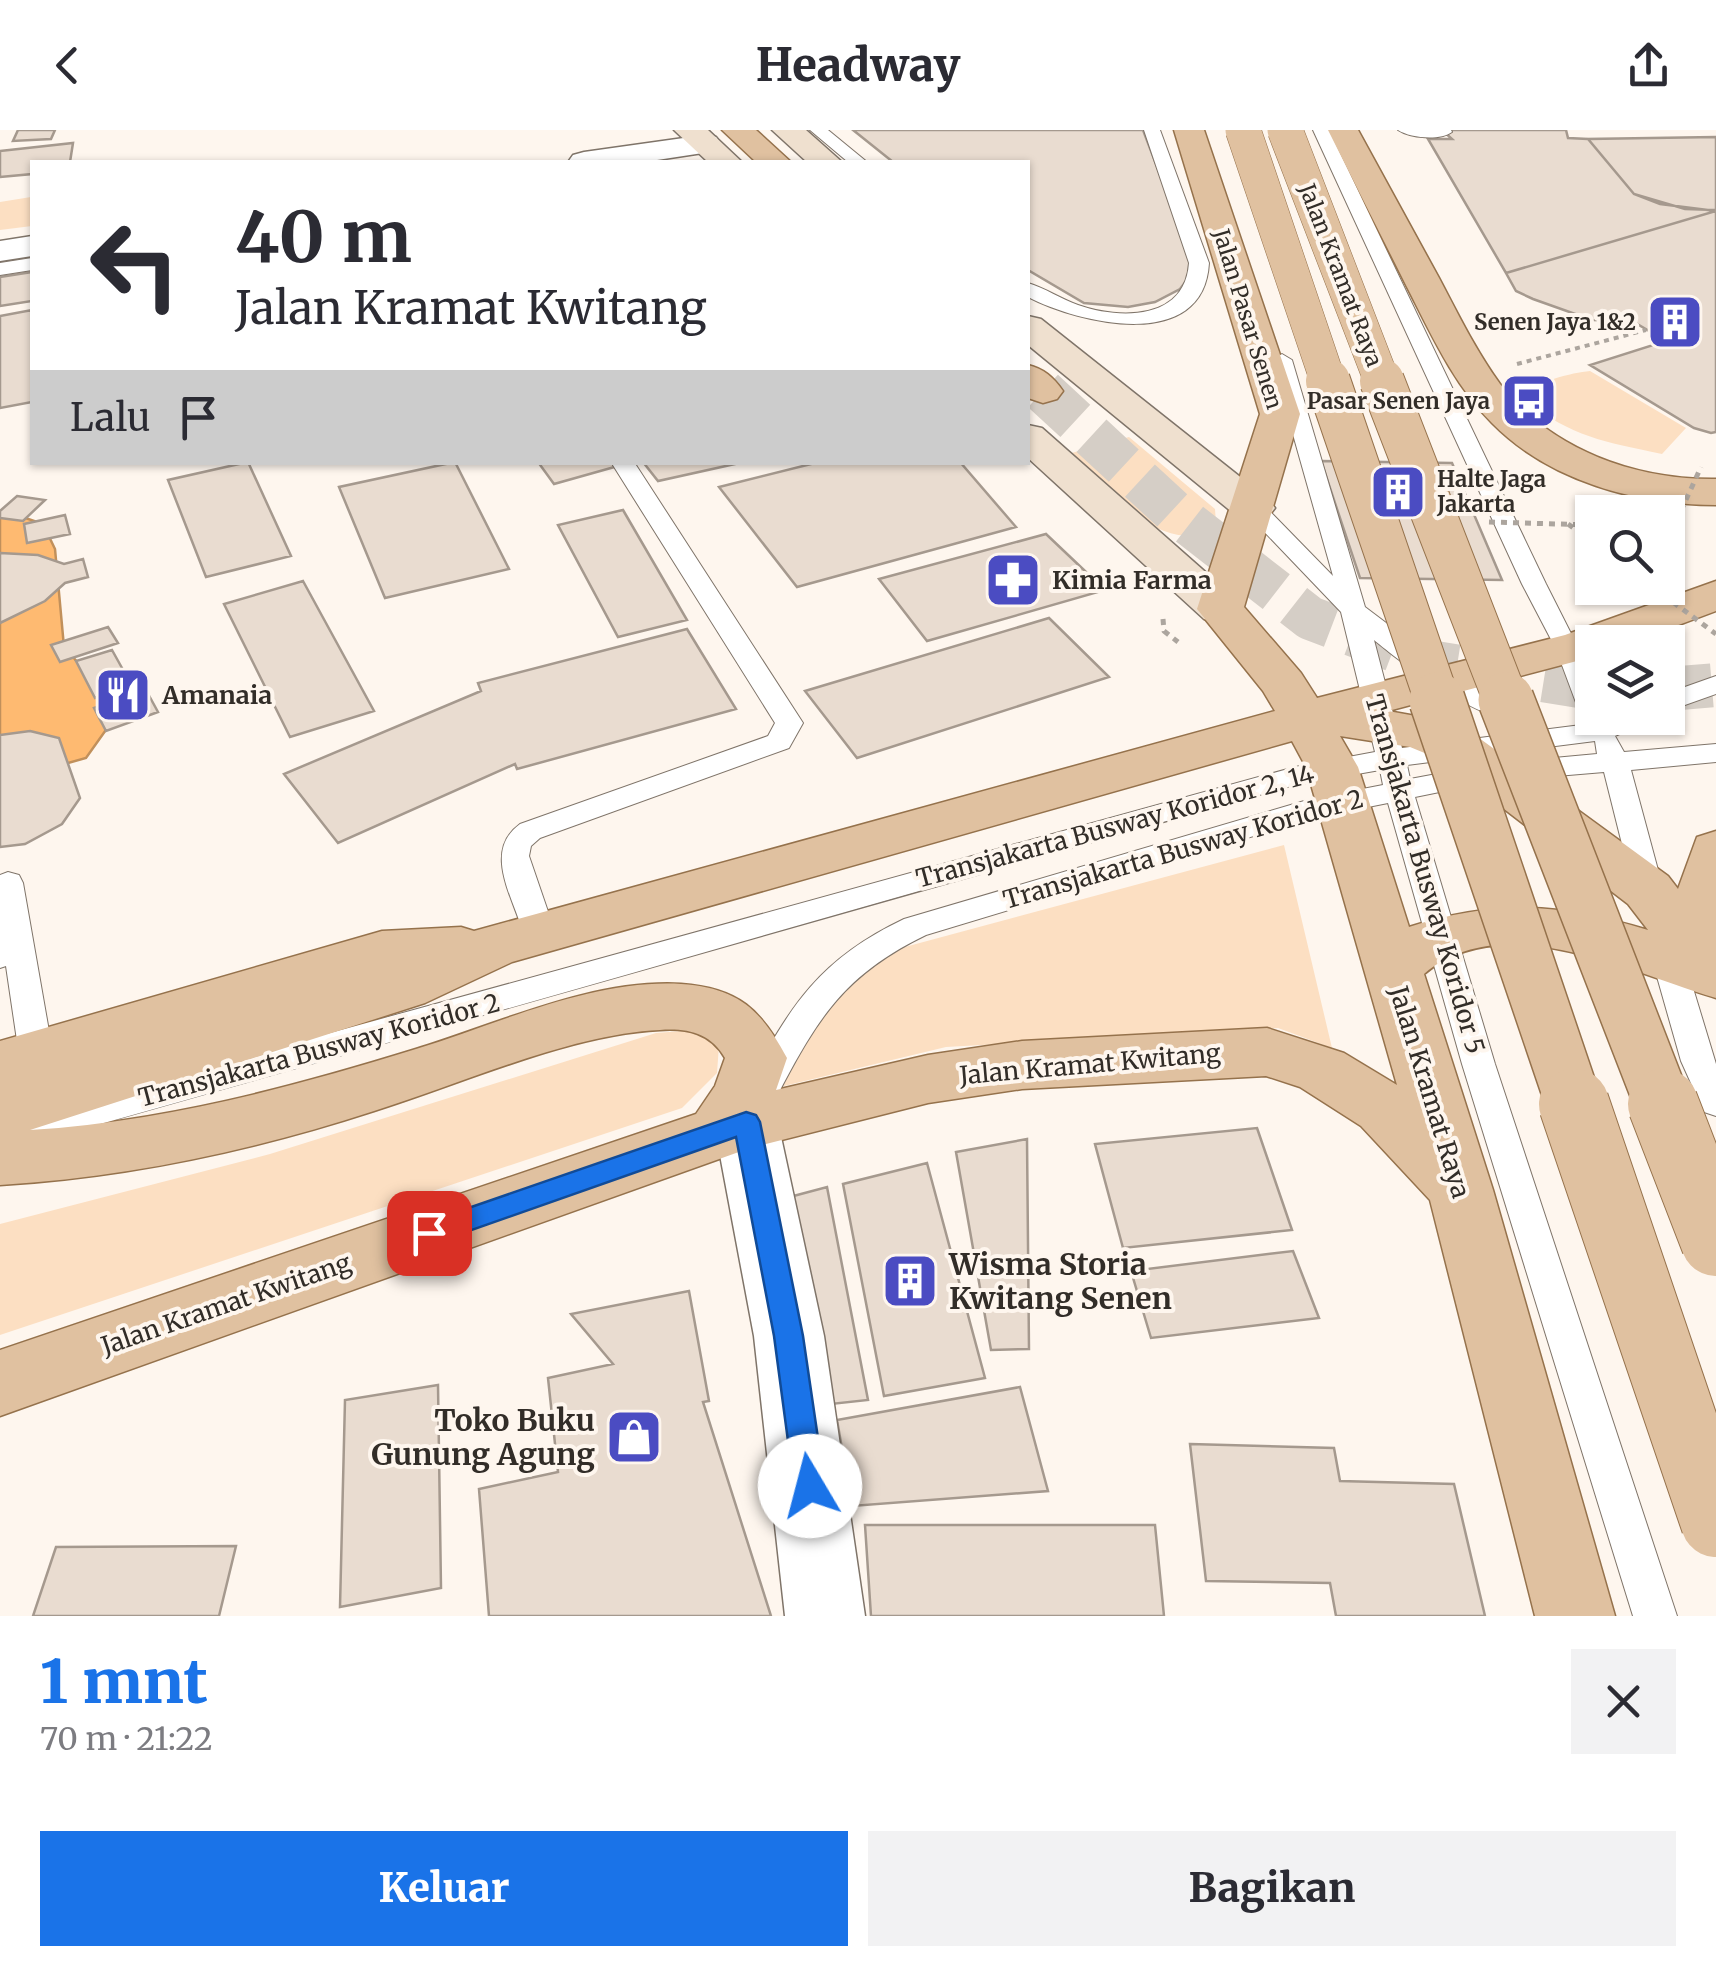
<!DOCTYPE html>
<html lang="id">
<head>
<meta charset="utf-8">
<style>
	:root { --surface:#fff; --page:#f2f2f3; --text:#2b2b33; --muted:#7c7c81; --accent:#1a73e8 }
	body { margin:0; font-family:Merriweather,serif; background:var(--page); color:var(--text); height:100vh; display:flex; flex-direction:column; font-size:38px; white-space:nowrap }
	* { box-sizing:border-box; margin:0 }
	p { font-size:32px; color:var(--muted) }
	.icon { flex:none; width:55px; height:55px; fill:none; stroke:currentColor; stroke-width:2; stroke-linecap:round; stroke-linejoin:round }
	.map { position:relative; height:1486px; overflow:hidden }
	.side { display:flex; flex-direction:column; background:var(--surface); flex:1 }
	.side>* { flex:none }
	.guide { position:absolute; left:30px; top:30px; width:1000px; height:305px; border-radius:0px; box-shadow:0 2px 8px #0004; background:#fff; color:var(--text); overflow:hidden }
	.fabs { position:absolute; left:1575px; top:365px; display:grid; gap:20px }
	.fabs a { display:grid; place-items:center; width:110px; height:110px; border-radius:0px; background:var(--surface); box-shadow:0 2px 8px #0004; font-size:50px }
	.pin { position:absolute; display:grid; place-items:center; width:85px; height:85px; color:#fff; margin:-42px; border-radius:20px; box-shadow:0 5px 15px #0006 }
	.me { position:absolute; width:110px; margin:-55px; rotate:352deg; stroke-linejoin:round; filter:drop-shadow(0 0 8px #0008) }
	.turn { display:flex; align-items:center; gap:35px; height:210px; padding:0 40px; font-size:45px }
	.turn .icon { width:130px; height:130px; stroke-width:2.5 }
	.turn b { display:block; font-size:70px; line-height:85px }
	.then { display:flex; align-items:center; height:95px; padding:0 40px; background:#0003; gap:20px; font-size:38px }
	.round { display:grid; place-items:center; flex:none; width:105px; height:105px; border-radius:0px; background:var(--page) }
	.summary { display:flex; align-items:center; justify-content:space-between; height:170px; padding:0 40px }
	h1 { font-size:60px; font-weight:800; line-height:75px; color:var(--accent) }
	.button { display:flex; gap:20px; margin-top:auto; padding:20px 40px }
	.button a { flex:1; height:115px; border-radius:0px; background:var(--accent); color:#fff; font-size:40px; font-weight:800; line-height:115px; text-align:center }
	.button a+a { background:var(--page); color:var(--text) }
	header { display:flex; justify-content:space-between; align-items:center; height:130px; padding:0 40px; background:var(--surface); font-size:45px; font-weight:800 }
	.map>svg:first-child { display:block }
	.green { fill:#fcdfc2 }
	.water { fill:#feba71; stroke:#c1905b; stroke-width:2.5 }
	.building { fill:#e9dcd0; stroke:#a5998e; stroke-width:2.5 }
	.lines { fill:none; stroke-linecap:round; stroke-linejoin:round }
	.primary-tunnel { stroke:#d5cec6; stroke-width:44; stroke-dasharray:44 22; stroke-linecap:butt }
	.lane-casing { stroke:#7f7469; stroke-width:2 }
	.street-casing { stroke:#7f7469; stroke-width:3 }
	.secondary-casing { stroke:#7f7469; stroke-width:3 }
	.primary-casing { stroke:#95724c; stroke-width:3 }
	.path-far1 { stroke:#aca59e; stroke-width:4; stroke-dasharray:5 5; stroke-linecap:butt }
	.path { stroke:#aca59e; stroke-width:5; stroke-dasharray:6 6; stroke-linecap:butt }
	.lane { fill:#fff; fill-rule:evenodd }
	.street { fill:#fff; fill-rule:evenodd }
	.secondary { fill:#efe0cf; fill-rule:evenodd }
	.primary { fill:#e0c1a0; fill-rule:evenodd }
	.primary-bridge-far3-casing { stroke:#95724c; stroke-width:36; stroke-linecap:butt }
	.primary-bridge-far2-casing { stroke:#95724c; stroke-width:46; stroke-linecap:butt }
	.primary-bridge-far1-casing { stroke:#95724c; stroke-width:58; stroke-linecap:butt }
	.primary-bridge-casing { stroke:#95724c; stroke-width:72; stroke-linecap:butt }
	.path-bridge { stroke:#aca59e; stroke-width:5; stroke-dasharray:6 6; stroke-linecap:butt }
	.primary-bridge-far3 { stroke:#e0c1a0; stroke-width:35 }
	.primary-bridge-far2 { stroke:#e0c1a0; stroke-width:44 }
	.primary-bridge-far1 { stroke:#e0c1a0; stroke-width:55 }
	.primary-bridge { stroke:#e0c1a0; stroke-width:70 }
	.route { fill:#1a73e8; stroke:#114b97; stroke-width:2.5 }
	.labels { text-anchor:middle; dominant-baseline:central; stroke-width:8; stroke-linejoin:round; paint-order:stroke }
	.far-street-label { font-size:22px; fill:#322d28; stroke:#fef6ee }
	.far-poi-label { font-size:22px; font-weight:bold; fill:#322d28; stroke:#fef6ee; text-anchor:end }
	.poi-label { font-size:25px; font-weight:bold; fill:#322d28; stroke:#fef6ee; text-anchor:start }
	.street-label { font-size:25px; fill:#322d28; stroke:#fef6ee }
	.near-poi-label { font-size:30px; font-weight:bold; fill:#322d28; stroke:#fef6ee; text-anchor:start }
</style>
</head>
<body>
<header><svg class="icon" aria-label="back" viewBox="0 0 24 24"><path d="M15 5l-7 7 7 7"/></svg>Headway<svg class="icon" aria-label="share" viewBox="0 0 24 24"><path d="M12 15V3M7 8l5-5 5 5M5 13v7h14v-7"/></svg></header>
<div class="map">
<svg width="1716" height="1486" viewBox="0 0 1716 1486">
	<rect width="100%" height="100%" fill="#fef6ee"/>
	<!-- green -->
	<path class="green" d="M 31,67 L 32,96 L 0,100 L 0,72 Z
		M 1590,241 L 1686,298 L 1662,324 C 1602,311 1573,308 1522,268 C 1534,252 1570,243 1590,241 Z
		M 1129,307 L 1215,379 L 1216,393 C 1169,437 1101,353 1068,324 Z
		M 1284,715 L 1332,918 L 1278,898 L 946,917 L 759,962 L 864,828 Z
		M 695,900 L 719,915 L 717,943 L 682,978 L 0,1205 L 0,1094 L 270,1024 L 656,903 Z"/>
	<!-- water -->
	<path class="water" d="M 0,383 L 11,383 L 43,394 L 55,419 L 64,517 L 96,553 L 108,597 L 86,628 L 0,652 Z"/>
	<!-- building -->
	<path class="building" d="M 18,0 L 55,0 L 51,9 L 13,11 Z
		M 853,0 L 1143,0 L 1190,123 L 1193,142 L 1180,159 L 1155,172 L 1128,177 L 1084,173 L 1028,140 L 1028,32 L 893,32 Z
		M 1442,0 L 1566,0 L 1568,8 L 1588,9 L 1634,64 L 1660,74 L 1716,81 L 1506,143 L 1428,9 L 1452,9 Z
		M 1716,7 L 1716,80 L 1685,79 L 1634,64 L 1588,9 Z
		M 73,13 L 70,32 L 32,32 L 32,44 L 0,47 L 0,21 Z
		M 1716,81 L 1716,302 L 1711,303 L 1694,298 L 1590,235 L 1666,211 L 1632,191 L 1592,190 L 1533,169 L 1516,161 L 1506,143 Z
		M 32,142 L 32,171 L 0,176 L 0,147 Z
		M 32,180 L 32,272 L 0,278 L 0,186 Z
		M 1321,331 L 1452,333 L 1502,450 L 1360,448 Z
		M 248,332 L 291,426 L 206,447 L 168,350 Z
		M 455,332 L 509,439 L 385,468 L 339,357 Z
		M 538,332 L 615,332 L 618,336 L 554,354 Z
		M 643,332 L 744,332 L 658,351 Z
		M 819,332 L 960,332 L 1016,397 L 797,457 L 719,357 Z
		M 17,366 L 45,370 L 23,391 L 0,388 L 0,381 Z
		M 623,380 L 687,490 L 618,507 L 558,395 Z
		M 65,385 L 70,404 L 27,413 L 24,394 Z
		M 1046,404 L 1105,460 L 927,511 L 879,449 Z
		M 0,423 L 38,425 L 64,434 L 83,429 L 88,447 L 65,453 L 45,471 L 0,493 Z
		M 303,451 L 374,581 L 290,607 L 224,474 Z
		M 1049,488 L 1109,547 L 857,628 L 805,561 Z
		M 108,497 L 118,513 L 60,532 L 51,515 Z
		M 687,499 L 736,579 L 517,639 L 515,634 L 338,713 L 284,644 L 481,561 L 478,553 Z
		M 112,520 L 132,556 L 95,568 L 76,531 Z
		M 146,560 L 158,582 L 106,601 L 94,578 Z
		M 30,601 L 59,608 L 80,668 L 62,694 L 25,714 L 0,717 L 0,605 Z
		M 1257,998 L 1292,1100 L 1123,1118 L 1095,1014 Z
		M 1027,1009 L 1029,1219 L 991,1220 L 956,1022 Z
		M 927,1033 L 985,1248 L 884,1266 L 843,1054 Z
		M 827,1057 L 868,1270 L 822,1275 L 786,1068 Z
		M 1293,1121 L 1319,1188 L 1151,1208 L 1131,1141 Z
		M 689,1161 L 709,1271 L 703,1272 L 771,1486 L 489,1486 L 479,1359 L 558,1342 L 548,1248 L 613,1234 L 571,1184 Z
		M 438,1255 L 441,1458 L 340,1477 L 345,1270 Z
		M 1020,1257 L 1048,1361 L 852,1376 L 837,1290 Z
		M 1190,1314 L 1334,1318 L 1340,1351 L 1454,1354 L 1485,1486 L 1336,1486 L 1330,1453 L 1206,1451 Z
		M 865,1395 L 1155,1395 L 1164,1486 L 871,1486 Z
		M 236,1416 L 219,1486 L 33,1486 L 56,1417 Z"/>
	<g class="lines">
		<!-- primary-tunnel -->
		<path class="primary-tunnel" d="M 1043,261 L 1174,382 L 1310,488 L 1423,531 L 1592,558
			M 1668,559 L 1716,555"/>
		<!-- lane casing -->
		<g class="lane-casing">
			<path id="lane" d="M 810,0 L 828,0 L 867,32 L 848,32 Z
				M 1144,0 L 1160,0 L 1209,133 C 1204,223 1080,194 1028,167 L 1028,153 C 1045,158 1061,169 1078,175 C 1121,190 1185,190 1189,133 Z
				M 1313,0 L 1329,0 L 1546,454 L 1592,545 L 1592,587 L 1582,584 L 1578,578 L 1556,519 L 1522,454 Z
				M 1398,0 L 1451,0 L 1452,2 C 1440,11 1410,8 1398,0 Z
				M 32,128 L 32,140 L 0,145 L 0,133 Z
				M 1282,224 L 1292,230 L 1365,477 L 1447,539 L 1525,577 L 1529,583 L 1525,589 C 1487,599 1403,534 1374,510 L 1402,618 L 1597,593 L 1609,588 L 1646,588 L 1642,594 L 1615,606 L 1624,622 L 1716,614 L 1716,632 L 1631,640 L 1665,766 L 1661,774 L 1650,777 L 1639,774 L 1635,766 L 1604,642 L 1520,649 L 1510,647 L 1506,640 L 1510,633 L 1520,631 L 1597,624 L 1595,611 L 1407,635 L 1410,649 L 1474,637 L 1484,639 L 1488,646 L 1484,653 L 1415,667 L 1495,934 L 1677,1486 L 1633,1486 L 1462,934 L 1388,673 L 1313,688 L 926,805 C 845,844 818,887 777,966 L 765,969 L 753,966 L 748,956 C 790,875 820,829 904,789 L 1311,669 L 1383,655 L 1380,640 L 1295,655 C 863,775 432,902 0,1022 L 0,994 L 1295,637 L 1375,622 L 1341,482 L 1229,365 L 1233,360 L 1249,360 L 1333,446 L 1272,230 Z
				M 611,332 L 634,332 L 803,593 L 789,618 L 540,708 L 531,716 L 529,726 L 555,802 L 550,810 L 539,813 L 528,810 L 523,802 C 512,765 483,721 520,694 L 768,606 L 775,593 Z
				M 1716,546 L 1716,564 L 1668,581 L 1668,563 Z
				M 8,742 L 19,745 L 23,753 L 53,924 L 48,933 L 36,937 L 24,933 L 19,924 L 6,836 L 0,838 L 0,745 Z
				M 1664,803 L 1675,807 L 1680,815 L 1716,934 L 1716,986 L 1704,982 L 1681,931 L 1648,815 L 1653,807 Z"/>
		</g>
		<!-- street casing -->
		<g class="street-casing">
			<path id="street" d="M 705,5 L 716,7 L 721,14 L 716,21 L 644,32 L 568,32 L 573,25 L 584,22 Z
				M 32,106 L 32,126 L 0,131 L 0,111 Z
				M 746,967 L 768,975 L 778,993 L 824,1206 L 865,1486 L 785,1486 L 754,1206 L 714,993 L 724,975 Z"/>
		</g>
		<!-- secondary casing -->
		<g class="secondary-casing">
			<path id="secondary" d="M 674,0 L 708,0 L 742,32 L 708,32 Z
				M 772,0 L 806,0 L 842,32 L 807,32 Z
				M 1028,186 L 1041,189 L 1268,369 L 1275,378 L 1268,387 L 1253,391 L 1238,387 L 1028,215 Z
				M 1028,295 L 1042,298 L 1236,469 L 1243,479 L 1236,489 L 1220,493 L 1204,489 L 1028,328 Z"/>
		</g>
		<!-- primary casing -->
		<g class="primary-casing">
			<path id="primary" d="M 722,0 L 756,0 L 791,32 L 756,32 Z
				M 1174,0 L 1204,0 L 1300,284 L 1244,477 L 1301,543 L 1317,568 L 1565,505 L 1716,451 L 1716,481 L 1633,512 L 1592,512 L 1592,527 L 1388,581 L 1438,590 L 1475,605 L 1668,746 L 1678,759 L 1697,707 L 1716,701 L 1716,868 C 1633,844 1503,776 1424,844 L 1493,1060 L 1615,1486 L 1535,1486 L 1430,1070 L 1361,996 L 1300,957 L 1266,946 L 1022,959 L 928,973 L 750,1018 L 0,1286 L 0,1220 L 696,984 L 715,956 L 725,928 C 711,903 687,898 660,900 C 570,904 461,954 374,981 C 251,1021 129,1047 0,1055 L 0,911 L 382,801 L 461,797 L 474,801 L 1275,581 L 1263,561 L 1197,479 L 1260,284 ZM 1340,606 L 1410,617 L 1439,629 L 1628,774 L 1648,800 C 1560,773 1497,769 1409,797 L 1358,637 ZM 1292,611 L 1306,637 L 1397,955 L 1344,923 L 1267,898 L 1022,911 L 928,925 L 776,960 L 787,928 C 761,880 739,858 681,854 C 593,849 500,893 416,919 C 290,958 162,992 30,1000 L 425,873 L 512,832 Z
				M 1328,0 L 1358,0 C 1385,49 1412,99 1439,148 C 1458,184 1476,221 1500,254 C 1551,320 1635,350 1716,349 L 1716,375 C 1637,375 1549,351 1492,293 C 1454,255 1431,204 1407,157 C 1381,105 1354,52 1328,0 Z
				M 1028,235 C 1044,239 1053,247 1063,261 L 1057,269 L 1043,273 L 1028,268 Z"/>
		</g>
		<!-- path-far1 -->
		<path class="path-far1" d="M 1517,234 L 1646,200"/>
		<!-- path -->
		<path class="path" d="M 1568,394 L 1592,412
			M 1163,489 L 1164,501 L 1178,512"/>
		<!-- lane -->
		<use href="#lane" class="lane"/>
		<!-- street -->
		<use href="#street" class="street"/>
		<!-- secondary -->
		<use href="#secondary" class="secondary"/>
		<!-- primary -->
		<use href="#primary" class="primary"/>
		<!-- primary-bridge-far3 casing -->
		<g class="primary-bridge-far3-casing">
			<path id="primary-bridge-far3" d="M 1243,0 L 1329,254
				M 1285,0 L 1383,254"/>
		</g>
		<!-- primary-bridge-far2 casing -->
		<g class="primary-bridge-far2-casing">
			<path id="primary-bridge-far2" d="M 1328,251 L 1438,573
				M 1382,251 L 1507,573"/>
		</g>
		<!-- primary-bridge-far1 casing -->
		<g class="primary-bridge-far1-casing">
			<path id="primary-bridge-far1" d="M 1437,570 L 1575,977
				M 1506,570 L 1664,977"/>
		</g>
		<!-- primary-bridge casing -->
		<g class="primary-bridge-casing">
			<path id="primary-bridge" d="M 1574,974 L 1716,1392
				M 1663,974 L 1716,1111"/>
		</g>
		<!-- path-bridge -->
		<path class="path-bridge" d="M 1489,392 L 1592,395
			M 1668,398 L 1673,398 L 1701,337
			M 1654,458 L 1716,504"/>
		<!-- primary-bridge-far3 -->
		<use href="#primary-bridge-far3" class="primary-bridge-far3"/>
		<!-- primary-bridge-far2 -->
		<use href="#primary-bridge-far2" class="primary-bridge-far2"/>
		<!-- primary-bridge-far1 -->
		<use href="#primary-bridge-far1" class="primary-bridge-far1"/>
		<!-- primary-bridge -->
		<use href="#primary-bridge" class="primary-bridge"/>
	</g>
	<!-- route -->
	<path class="route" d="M 746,982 L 756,985 L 760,992 L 803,1206 L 825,1356 L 820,1367 L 810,1371 L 799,1367 L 794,1356 L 774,1206 L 736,1007 L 429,1115 L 419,1111 L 415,1103 L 419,1095 Z"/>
	<!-- icons -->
	<defs>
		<g id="building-square" transform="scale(2.875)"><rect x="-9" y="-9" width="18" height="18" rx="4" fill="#4b4cc2" stroke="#fef6ee"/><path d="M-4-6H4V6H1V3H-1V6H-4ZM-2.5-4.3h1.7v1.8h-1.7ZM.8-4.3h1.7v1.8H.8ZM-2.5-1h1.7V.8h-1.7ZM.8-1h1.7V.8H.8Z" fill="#fff"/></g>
		<g id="bus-square" transform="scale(2.875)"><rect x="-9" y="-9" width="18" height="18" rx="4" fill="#4b4cc2" stroke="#fef6ee"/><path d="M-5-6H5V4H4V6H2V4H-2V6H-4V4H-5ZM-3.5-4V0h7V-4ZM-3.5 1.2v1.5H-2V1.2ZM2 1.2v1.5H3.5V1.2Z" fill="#fff"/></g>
		<g id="pharmacy-square" transform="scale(2.875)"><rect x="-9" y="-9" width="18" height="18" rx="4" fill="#4b4cc2" stroke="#fef6ee"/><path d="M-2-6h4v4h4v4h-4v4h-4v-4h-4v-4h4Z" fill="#fff"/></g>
		<g id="restaurant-square" transform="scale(2.875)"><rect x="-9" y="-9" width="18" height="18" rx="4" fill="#4b4cc2" stroke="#fef6ee"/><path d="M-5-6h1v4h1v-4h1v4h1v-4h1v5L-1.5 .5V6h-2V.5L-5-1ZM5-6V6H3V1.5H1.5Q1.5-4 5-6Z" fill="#fff"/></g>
		<g id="shop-square" transform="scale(2.875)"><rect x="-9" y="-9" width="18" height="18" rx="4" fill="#4b4cc2" stroke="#fef6ee"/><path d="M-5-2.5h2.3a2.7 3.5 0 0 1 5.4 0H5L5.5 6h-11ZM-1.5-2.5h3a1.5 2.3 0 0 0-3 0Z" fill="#fff"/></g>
	</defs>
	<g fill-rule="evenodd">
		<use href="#building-square" x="1675" y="192"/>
		<use href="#bus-square" x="1529" y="271"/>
		<use href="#building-square" x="1398" y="362"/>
		<use href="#pharmacy-square" x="1013" y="450"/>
		<use href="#restaurant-square" x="123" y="565"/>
		<use href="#building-square" x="910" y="1151"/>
		<use href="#shop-square" x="634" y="1307"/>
	</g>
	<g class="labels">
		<!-- far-street labels -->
		<g class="far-street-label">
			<text transform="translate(1341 145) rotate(69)">Jalan Kramat Raya</text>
			<text transform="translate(1248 189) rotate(73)">Jalan Pasar Senen</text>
		</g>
		<!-- far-poi labels -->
		<g class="far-poi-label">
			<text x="1636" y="192">Senen Jaya 1&amp;2</text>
			<text x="1490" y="271">Pasar Senen Jaya</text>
			<text x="1437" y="349" text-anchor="start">Halte Jaga<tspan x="1437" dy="25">Jakarta</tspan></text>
		</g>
		<!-- poi labels -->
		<g class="poi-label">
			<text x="1052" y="450">Kimia Farma</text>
			<text x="162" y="565">Amanaia</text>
		</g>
		<!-- street labels -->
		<g class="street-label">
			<text transform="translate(1115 696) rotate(-15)">Transjakarta Busway Koridor 2, 14</text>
			<text transform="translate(1183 719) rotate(-16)">Transjakarta Busway Koridor 2</text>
			<text transform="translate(1425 744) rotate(74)">Transjakarta Busway Koridor 5</text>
			<text transform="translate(319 920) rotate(-15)">Transjakarta Busway Koridor 2</text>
			<text transform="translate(1090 934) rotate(-5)">Jalan Kramat Kwitang</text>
			<text transform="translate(1430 962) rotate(73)">Jalan Kramat Raya</text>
			<text transform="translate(226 1174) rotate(-19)">Jalan Kramat Kwitang</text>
		</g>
		<!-- near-poi labels -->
		<g class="near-poi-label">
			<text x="949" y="1134">Wisma Storia<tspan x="949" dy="34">Kwitang Senen</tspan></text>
			<text x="595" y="1290" text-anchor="end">Toko Buku<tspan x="595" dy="34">Gunung Agung</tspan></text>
		</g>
	</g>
</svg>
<div class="fabs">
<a><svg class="icon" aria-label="search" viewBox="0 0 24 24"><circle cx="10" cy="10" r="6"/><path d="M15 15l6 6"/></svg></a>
<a><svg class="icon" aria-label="layers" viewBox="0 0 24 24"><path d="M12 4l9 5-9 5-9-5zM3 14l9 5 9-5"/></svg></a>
</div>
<div class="pin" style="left:429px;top:1103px;background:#d93025"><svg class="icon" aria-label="arrive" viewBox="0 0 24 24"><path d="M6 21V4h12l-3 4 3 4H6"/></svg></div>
<svg class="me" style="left:810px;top:1356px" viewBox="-20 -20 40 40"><circle r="19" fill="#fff"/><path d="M0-13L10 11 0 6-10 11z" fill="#1a73e8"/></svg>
<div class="guide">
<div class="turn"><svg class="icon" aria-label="left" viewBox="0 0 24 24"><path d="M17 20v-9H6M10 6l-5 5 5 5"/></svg><div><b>40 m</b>Jalan Kramat Kwitang</div></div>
<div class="then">Lalu<svg class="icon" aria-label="arrive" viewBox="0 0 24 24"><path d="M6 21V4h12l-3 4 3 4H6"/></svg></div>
</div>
</div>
<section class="side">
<div class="summary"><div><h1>1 mnt</h1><p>70 m · 21:22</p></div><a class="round"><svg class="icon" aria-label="close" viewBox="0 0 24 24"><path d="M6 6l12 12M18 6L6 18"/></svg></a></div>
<div class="button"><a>Keluar</a><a>Bagikan</a></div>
</section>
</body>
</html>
